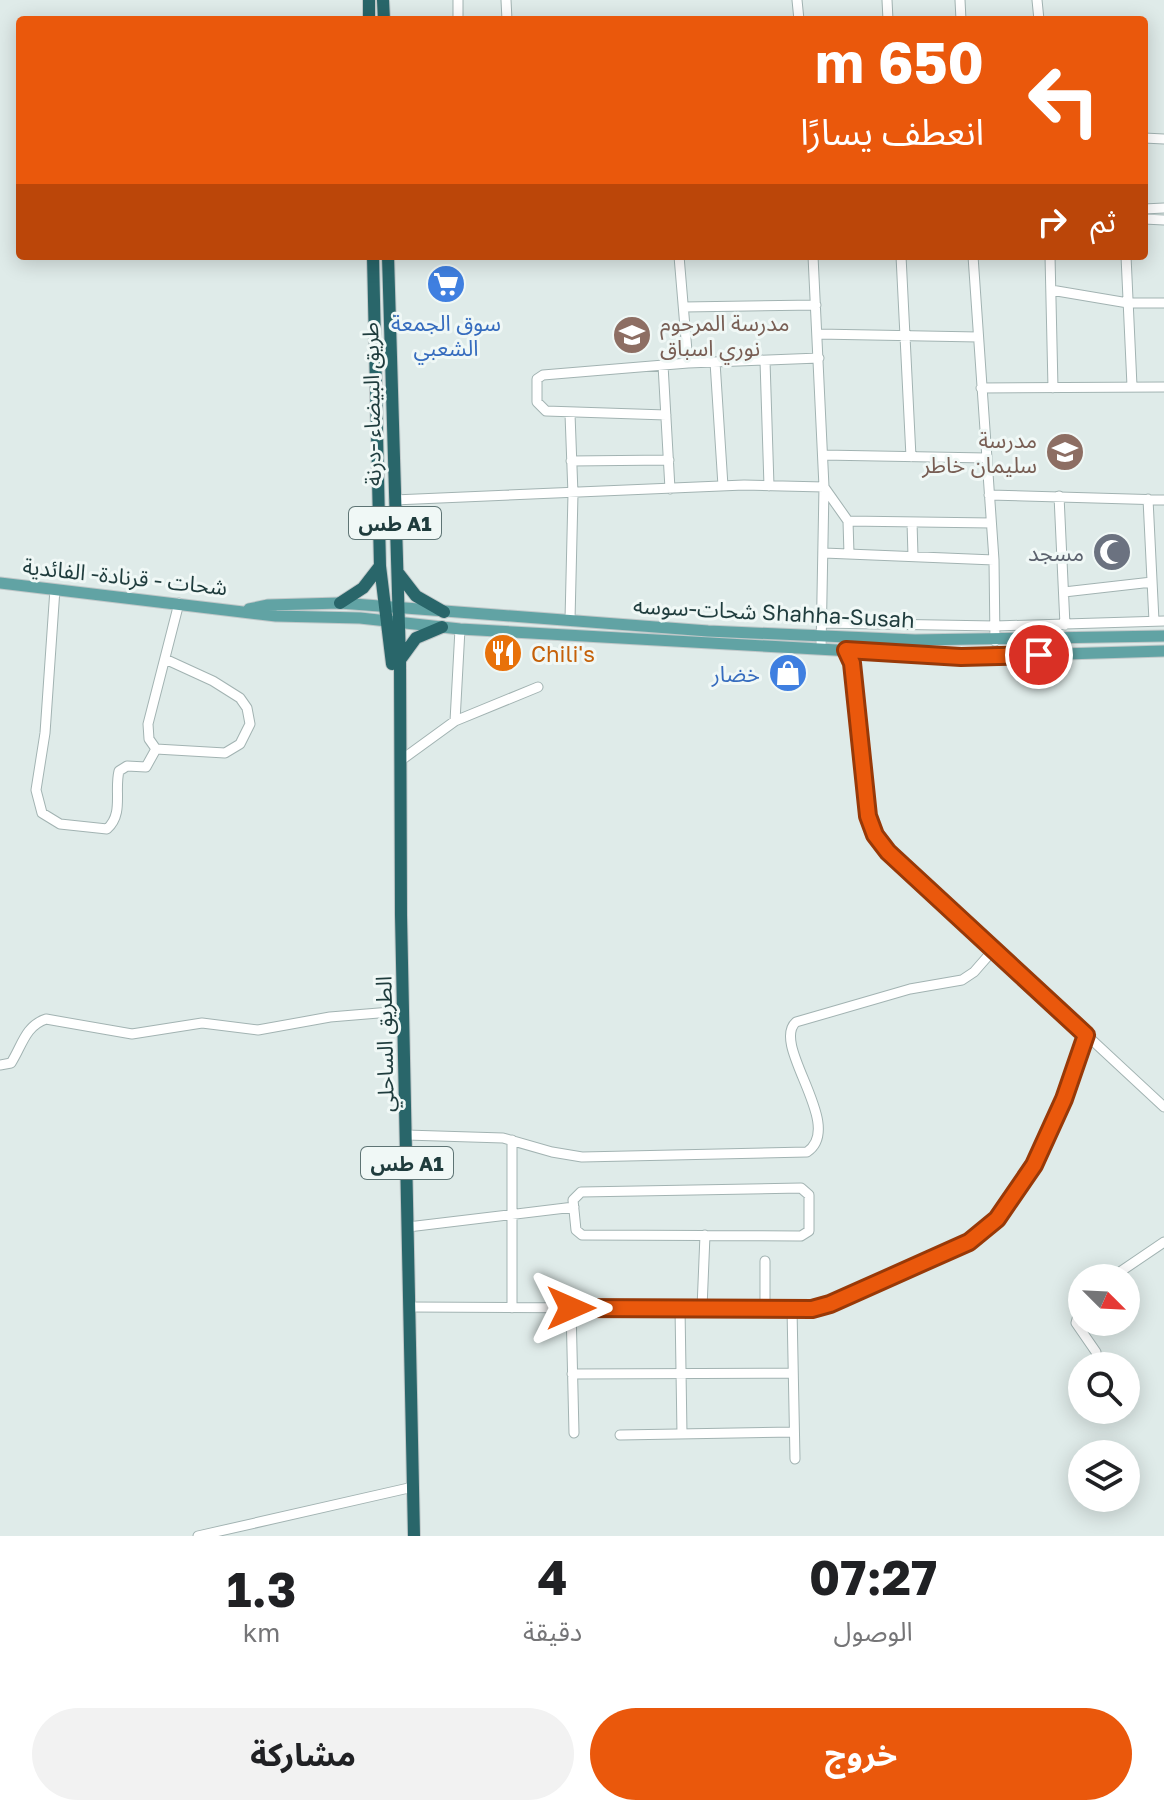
<!DOCTYPE html>
<html lang="ar">
<head>
<meta charset="utf-8">
<style>
	:root { --surface:#fff; --page:#f2f2f2; --text:#202124; --muted:#757577; --accent:#ea580c }
	body { margin:0; font-family:"Golos Text","Noto Sans Arabic",sans-serif; background:var(--page); color:var(--text); direction:rtl; height:100vh; display:flex; flex-direction:column; font-size:30px; white-space:nowrap }
	* { box-sizing:border-box; margin:0 }
	p { font-size:26px; color:var(--muted) }
	.icon { flex:none; width:44px; height:44px; fill:none; stroke:currentColor; stroke-width:2; stroke-linecap:round; stroke-linejoin:round }
	.map { position:relative; height:1536px; overflow:hidden; direction:ltr }
	.drawer { display:flex; flex-direction:column; background:var(--surface); flex:1 }
	.drawer>* { flex:none }
	.hud { position:absolute; left:16px; top:16px; width:1132px; height:244px; border-radius:8px; box-shadow:0 4px 20px #0003; direction:rtl; background:#ea580c; color:#fff; overflow:hidden }
	.needle { width:52px; rotate:114deg }
	.fabs { position:absolute; left:1068px; top:1264px; display:grid; gap:16px }
	.fabs a { display:grid; place-items:center; width:72px; height:72px; border-radius:50%; background:var(--surface); box-shadow:0 4px 20px #0003; font-size:40px }
	.pin { position:absolute; display:grid; place-items:center; width:68px; height:68px; color:#fff; margin:-34px; border:4px solid #fff; border-radius:50%; box-shadow:0 2px 8px #0007 }
	.me { position:absolute; width:88px; margin:-44px; rotate:90deg; stroke-linejoin:round; filter:drop-shadow(0 0 6px #0008) }
	.turn { display:flex; align-items:center; gap:28px; height:168px; padding:0 32px; font-size:36px }
	.turn .icon { width:104px; height:104px; stroke-width:2.5 }
	.turn b { display:block; font-size:56px; line-height:68px }
	.then { display:flex; align-items:center; height:76px; padding:0 32px; background:#0003; gap:16px; font-size:30px }
	.eta { display:flex; justify-content:space-evenly; align-items:center; height:136px; text-align:center }
	.eta b { font-size:48px; font-weight:700; line-height:56px }
	.cta { display:flex; gap:16px; margin-top:auto; padding:16px 32px }
	.cta a { flex:1; height:92px; border-radius:48px; background:var(--accent); color:#fff; font-size:32px; font-weight:700; line-height:92px; text-align:center }
	.cta a+a { background:var(--page); color:var(--text) }
	.map>svg:first-child { display:block }
	.building { fill:#b4c6c3; stroke:#b1c5c3; stroke-width:2 }
	.lines { fill:none; stroke-linecap:round; stroke-linejoin:round }
	.minor-casing { stroke:#a2b3b2; stroke-width:11 }
	.major-casing { stroke:#c0c8c9; stroke-width:13 }
	.highway-casing { stroke:#c0c8c9; stroke-width:14 }
	.minor { stroke:#fff; stroke-width:9 }
	.major { stroke:#61a3a4; stroke-width:11 }
	.highway { stroke:#29666a; stroke-width:12 }
	.route-casing { stroke:#983908; stroke-width:20 }
	.route { stroke:#ea580c; stroke-width:14 }
	.labels { text-anchor:middle; dominant-baseline:central; stroke-width:6; stroke-linejoin:round; paint-order:stroke }
	.shield { fill:#f0f8f6; stroke:#5e7474; stroke-width:2 }
	.shield-label { font-size:20px; font-weight:bold; fill:#1f3c3d }
	.shop-label { font-size:22px; fill:#366cbe; stroke:#f0f8f6 }
	.education-label { font-size:22px; fill:#785e54; stroke:#f0f8f6; text-anchor:start }
	.street-label { font-size:22px; fill:#1f3c3d; stroke:#f0f8f6 }
	.worship-label { font-size:22px; fill:#5b616d; stroke:#f0f8f6; text-anchor:end }
	.food-label { font-size:22px; fill:#c56008; stroke:#f0f8f6; text-anchor:start }
</style>
</head>
<body>
<div class="map">
<svg width="1164" height="1536" viewBox="0 0 1164 1536">
	<rect width="100%" height="100%" fill="#dfebe9"/>
	<!-- building -->
	<path class="building" d="M 1117,538 L 1120,542 L 1124,540 L 1128,554 L 1107,567 L 1096,549 Z
		M 490,640 L 516,641 L 515,662 L 490,662 Z"/>
	<g class="lines">
		<!-- minor casing -->
		<g class="minor-casing">
			<path id="minor" d="M 458,0 L 458,20
				M 506,0 L 507,20
				M 797,0 L 799,20
				M 887,0 L 888,20
				M 960,0 L 961,20
				M 1037,0 L 1039,20
				M 1144,138 L 1164,139
				M 1144,209 L 1164,208
				M 1144,219 L 1164,220
				M 679,256 L 688,363
				M 813,256 L 824,487 L 821,649
				M 901,256 L 911,457
				M 973,256 L 994,560 L 995,641
				M 1050,256 L 1053,388
				M 1126,256 L 1132,386
				M 1051,290 L 1128,303 L 1164,303
				M 684,307 L 816,305
				M 818,334 L 978,337
				M 765,361 L 769,486
				M 715,362 L 723,486
				M 663,365 L 670,489
				M 981,388 L 1164,387
				M 666,415 L 546,411 L 537,402 L 537,379 L 543,375 L 688,363 L 819,358
				M 823,455 L 986,458
				M 571,461 L 669,460
				M 989,495 L 1164,500
				M 1059,496 L 1065,625
				M 1148,499 L 1154,621
				M 394,500 L 744,485 L 824,487 L 848,521 L 849,554
				M 848,521 L 991,523
				M 912,522 L 913,556
				M 824,553 L 994,560
				M 55,589 L 45,733 L 36,790 L 42,813 L 60,824 L 107,829 C 124,814 114,791 119,771 L 127,766 L 146,767 L 156,749
				M 1064,592 L 1152,582
				M 570,620 L 573,494 L 570,414
				M 821,623 L 995,626 L 1164,621
				M 460,629 L 455,721 L 538,687
				M 846,637 L 846,650 L 852,663 L 868,816 L 881,844 L 1164,1107
				M 156,749 L 225,753 L 240,744 L 250,724 L 247,708 L 240,698 L 213,681 L 165,659
				M 156,749 L 149,739 L 148,724 L 179,603
				M 400,761 L 455,721
				M 0,1065 L 11,1063 C 22,1046 25,1026 46,1019 L 132,1034 L 202,1023 L 258,1030 L 330,1017 L 403,1011
				M 406,1135 L 503,1138 L 552,1152 L 582,1157 L 807,1152 C 846,1126 770,1045 796,1022 L 910,989 L 962,980 L 974,972 L 995,948
				M 512,1140 L 512,1308
				M 801,1188 L 809,1195 L 809,1231 L 801,1236 L 582,1235 L 576,1230 L 573,1200 L 581,1192 Z
				M 408,1227 L 574,1207
				M 1111,1278 L 1164,1242
				M 1082,1301 L 1076,1323 L 1096,1352
				M 409,1307 L 804,1309 L 830,1304 L 969,1242 C 1030,1204 1063,1101 1086,1035
				M 571,1308 L 574,1433
				M 680,1308 L 682,1434
				M 702,1308 L 705,1235
				M 765,1309 L 765,1261
				M 792,1309 L 795,1459
				M 572,1374 L 793,1373
				M 620,1435 L 794,1432
				M 198,1536 L 413,1487"/>
		</g>
		<!-- major casing -->
		<g class="major-casing">
			<path id="major" d="M 0,583 L 276,616 L 360,618 L 460,629 L 961,657 L 1164,651
				M 249,609 L 268,605 L 340,603 L 708,631 L 915,640 L 1164,636"/>
		</g>
		<!-- highway casing -->
		<g class="highway-casing">
			<path id="highway" d="M 369,0 L 369,20
				M 383,0 L 384,20
				M 373,256 L 380,566 L 392,664
				M 388,256 L 400,660 L 401,915 L 414,1536
				M 399,574 L 416,596 L 444,612
				M 340,603 L 363,588 L 380,566
				M 400,660 L 416,638 L 442,627"/>
		</g>
		<!-- minor -->
		<use href="#minor" class="minor"/>
		<!-- major -->
		<use href="#major" class="major"/>
		<!-- highway -->
		<use href="#highway" class="highway"/>
	</g>
	<g class="lines">
		<!-- route casing -->
		<g class="route-casing">
			<path id="route" d="M 571,1308 L 812,1309 L 830,1304 L 969,1242 L 997,1219 L 1034,1165 L 1064,1099 L 1086,1035 L 888,852 L 875,835 L 868,816 L 852,663 L 846,650 L 961,657 L 1039,655"/>
		</g>
		<!-- route -->
		<use href="#route" class="route"/>
	</g>
	<!-- icons -->
	<defs>
		<g id="supermarket-disc" transform="scale(2)"><circle r="9.5" fill="#3f7fe0" stroke="#f0f8f6"/><path d="M-6-5.5h2.5l.6 2H6L4.5 2H-2.5L-4.4-4H-6ZM-1.5 3.2a1.3 1.3 0 1 0 .1 0ZM3 3.2a1.3 1.3 0 1 0 .1 0Z" fill="#fff"/></g>
		<g id="school-disc" transform="scale(2)"><circle r="9.5" fill="#8d6e63" stroke="#f0f8f6"/><path d="M0-5L7-2L0 1L-7-2ZM-4 1L0 2.5L4 1V4Q0 6-4 4Z" fill="#fff"/></g>
		<g id="mosque-disc" transform="scale(2)"><circle r="9.5" fill="#6b7280" stroke="#f0f8f6"/><path d="M3.5-4.9A6 6 0 1 0 3.5 4.9A5 5 0 1 1 3.5-4.9Z" fill="#fff"/></g>
		<g id="restaurant-disc" transform="scale(2)"><circle r="9.5" fill="#e8710a" stroke="#f0f8f6"/><path d="M-5-6h1v4h1v-4h1v4h1v-4h1v5L-1.5 .5V6h-2V.5L-5-1ZM5-6V6H3V1.5H1.5Q1.5-4 5-6Z" fill="#fff"/></g>
		<g id="shop-disc" transform="scale(2)"><circle r="9.5" fill="#3f7fe0" stroke="#f0f8f6"/><path d="M-5-2.5h2.3a2.7 3.5 0 0 1 5.4 0H5L5.5 6h-11ZM-1.5-2.5h3a1.5 2.3 0 0 0-3 0Z" fill="#fff"/></g>
	</defs>
	<g fill-rule="evenodd">
		<use href="#supermarket-disc" x="446" y="284"/>
		<use href="#school-disc" x="632" y="335"/>
		<use href="#school-disc" x="1065" y="452"/>
		<use href="#mosque-disc" x="1112" y="552"/>
		<use href="#restaurant-disc" x="503" y="653"/>
		<use href="#shop-disc" x="788" y="673"/>
	</g>
	<g class="labels">
		<!-- shield labels -->
		<g class="shield">
			<rect x="349" y="507" width="92" height="32" rx="6"/>
			<rect x="361" y="1147" width="92" height="32" rx="6"/>
		</g>
		<g class="shield-label">
			<text x="395" y="523">طس A1</text>
			<text x="407" y="1163">طس A1</text>
		</g>
		<!-- shop labels -->
		<g class="shop-label">
			<text x="446" y="322">سوق الجمعة<tspan x="446" dy="25">الشعبي</tspan></text>
			<text x="760" y="673" text-anchor="end">خضار</text>
		</g>
		<!-- education labels -->
		<g class="education-label">
			<text x="660" y="322">مدرسة المرحوم<tspan x="660" dy="25">نوري اسباق</tspan></text>
			<text x="1037" y="439" text-anchor="end">مدرسة<tspan x="1037" dy="25">سليمان خاطر</tspan></text>
		</g>
		<!-- street labels -->
		<g class="street-label">
			<text transform="translate(371 404) rotate(-91)">طريق البيضاء -درنة</text>
			<text transform="translate(125 576) rotate(6)">شحات - قرنادة- الفائدية</text>
			<text transform="translate(774 612) rotate(3)">شحات-سوسه Shahha-Susah</text>
			<text transform="translate(384 1044) rotate(-91)">الطريق الساحلي</text>
		</g>
		<!-- worship labels -->
		<g class="worship-label">
			<text x="1084" y="552">مسجد</text>
		</g>
		<!-- food labels -->
		<g class="food-label">
			<text x="531" y="653">Chili's</text>
		</g>
	</g>
</svg>
<div class="fabs">
<a><svg class="needle" viewBox="-14 -14 28 28"><path d="M0-13l5 13h-10z" fill="#e53935"/><path d="M0 13l5-13h-10z" fill="#757577"/></svg></a>
<a><svg class="icon" aria-label="search" viewBox="0 0 24 24"><circle cx="10" cy="10" r="6"/><path d="M15 15l6 6"/></svg></a>
<a><svg class="icon" aria-label="layers" viewBox="0 0 24 24"><path d="M12 4l9 5-9 5-9-5zM3 14l9 5 9-5"/></svg></a>
</div>
<div class="pin" style="left:1039px;top:655px;background:#d93025"><svg class="icon" aria-label="arrive" viewBox="0 0 24 24"><path d="M6 21V4h12l-3 4 3 4H6"/></svg></div>
<svg class="me" style="left:571px;top:1308px" viewBox="-20 -20 40 40"><path d="M0-17L14 15 0 8-14 15z" fill="#ea580c" stroke="#fff" stroke-width="4"/></svg>
<div class="hud">
<div class="turn"><svg class="icon" aria-label="left" viewBox="0 0 24 24"><path d="M17 20v-9H6M10 6l-5 5 5 5"/></svg><div><b>650 m</b>انعطف يسارًا</div></div>
<div class="then">ثم<svg class="icon" aria-label="right" viewBox="0 0 24 24"><path d="M7 20v-9h11M14 6l5 5-5 5"/></svg></div>
</div>
</div>
<section class="drawer">
<div class="eta">
<div><b>07:27</b><p>الوصول</p></div>
<div><b>4</b><p>دقيقة</p></div>
<div><b>1.3</b><p>km</p></div>
</div>
<div class="cta"><a>خروج</a><a>مشاركة</a></div>
</section>
</body>
</html>
